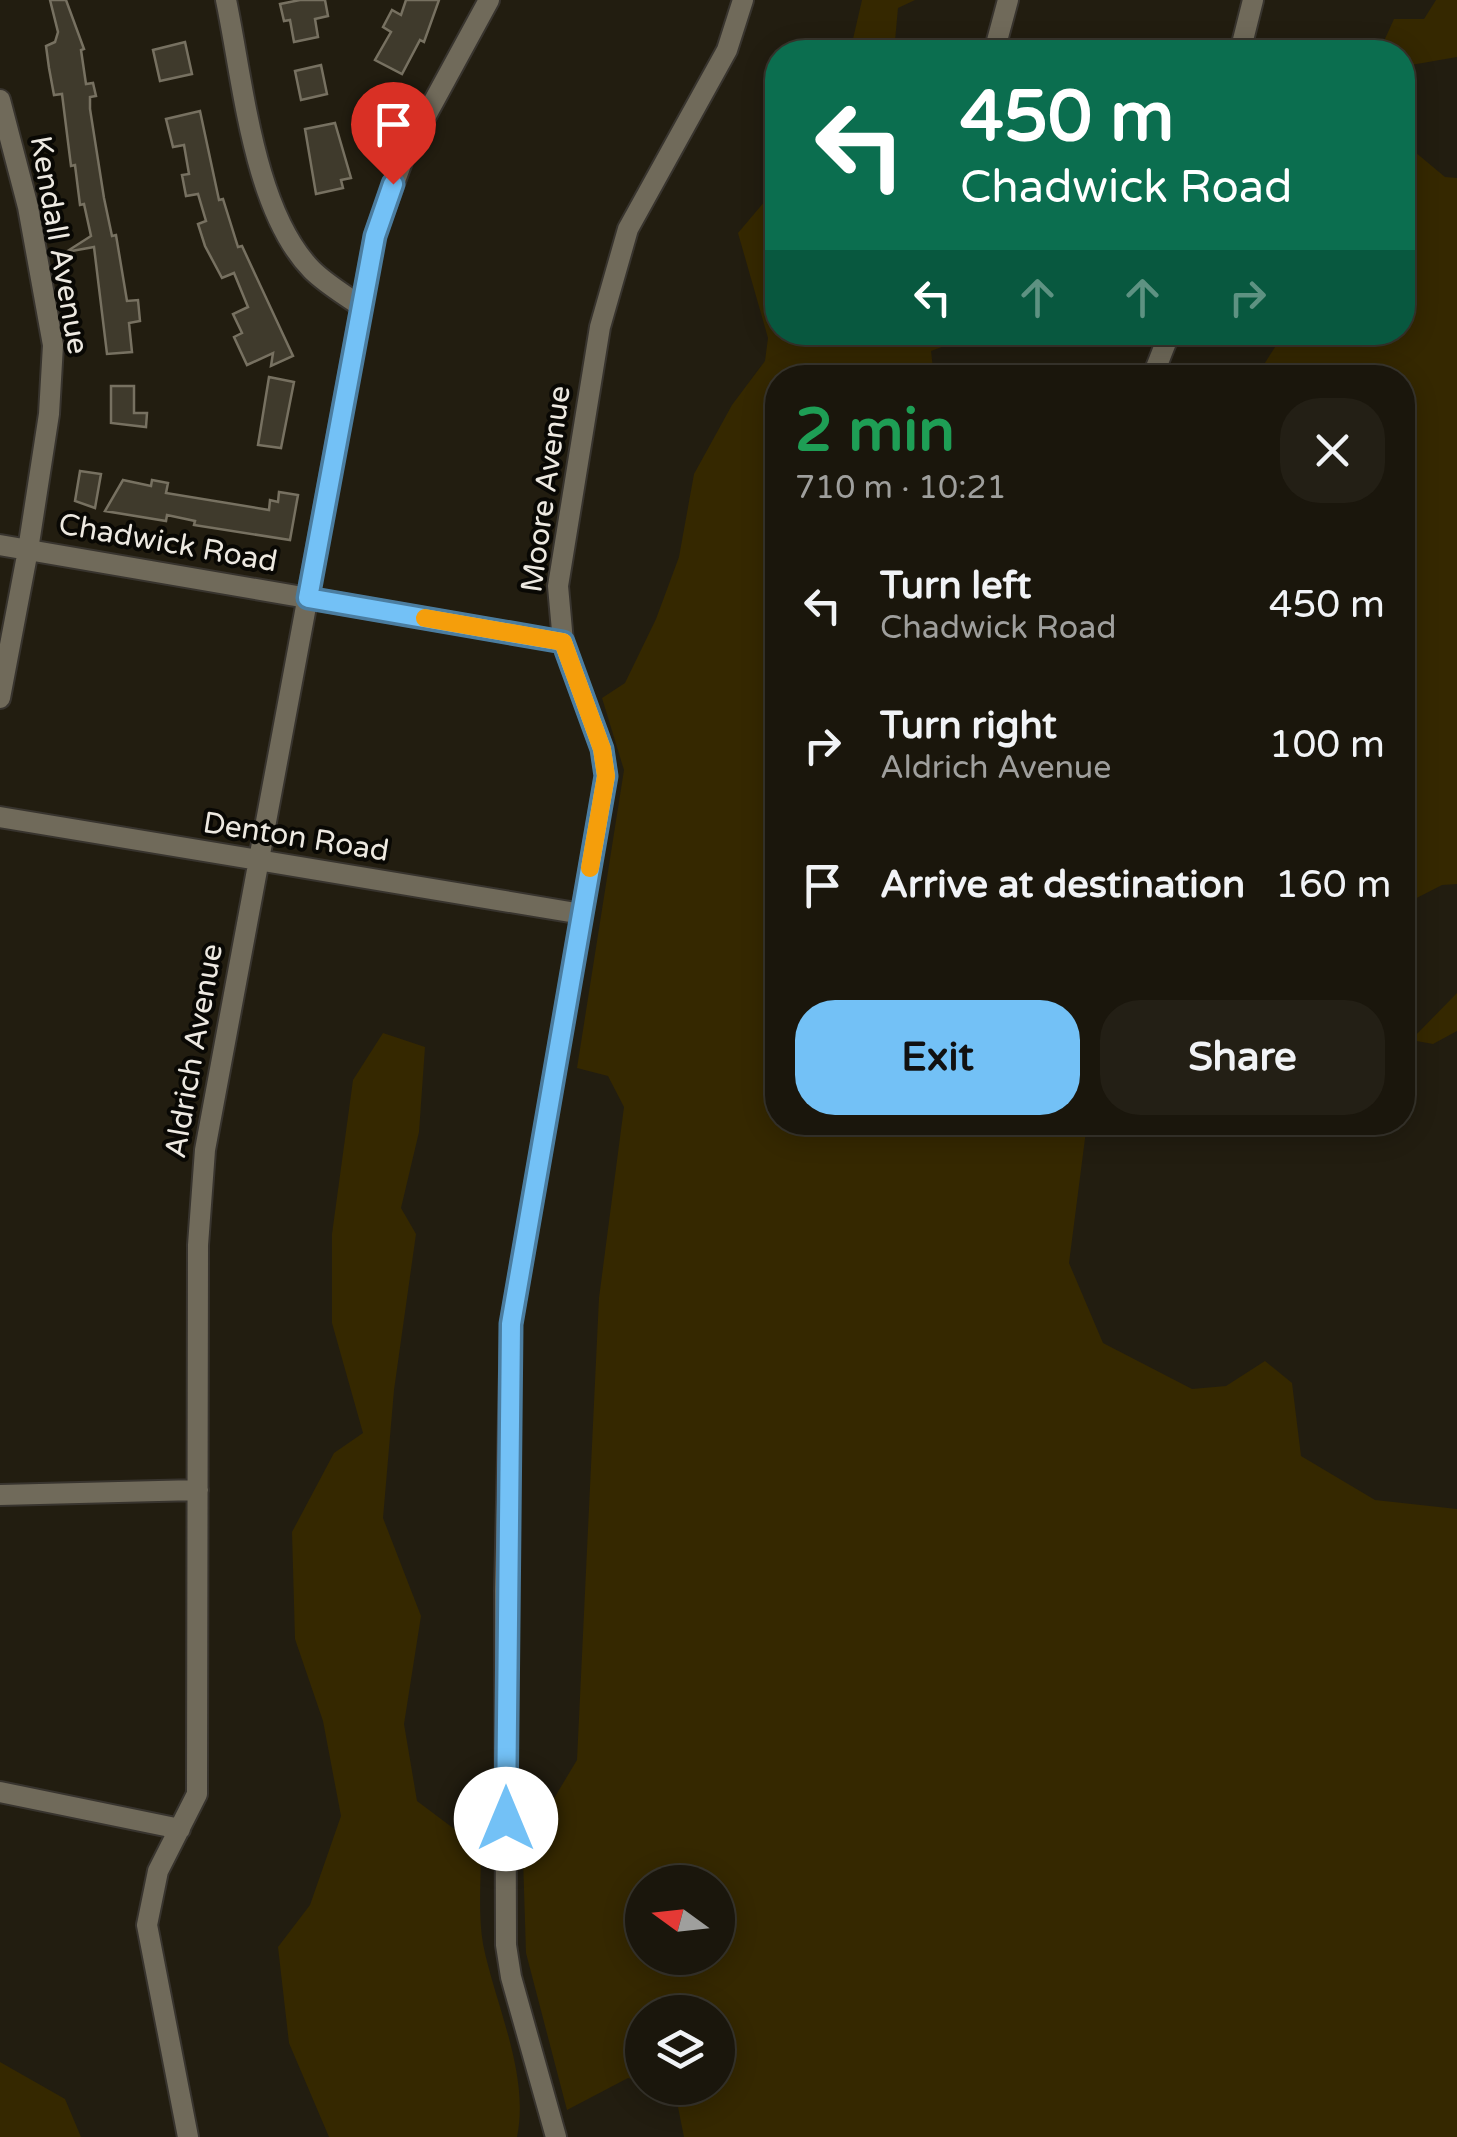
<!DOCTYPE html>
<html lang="en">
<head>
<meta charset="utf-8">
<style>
	:root { --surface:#1a160c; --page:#231f15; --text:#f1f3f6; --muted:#9f9f9d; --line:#38352d; --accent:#73c1f6 }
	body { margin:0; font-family:"Varela Round",sans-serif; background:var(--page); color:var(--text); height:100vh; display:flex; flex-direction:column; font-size:38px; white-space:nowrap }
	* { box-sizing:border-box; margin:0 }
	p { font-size:32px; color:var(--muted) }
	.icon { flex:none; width:55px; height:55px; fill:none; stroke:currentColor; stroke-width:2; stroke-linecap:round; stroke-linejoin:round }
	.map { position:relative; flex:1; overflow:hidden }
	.details { position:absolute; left:765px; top:365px; width:650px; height:770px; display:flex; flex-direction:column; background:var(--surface); border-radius:40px; box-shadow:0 5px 25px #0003,0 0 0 2px var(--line) }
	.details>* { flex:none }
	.guide { position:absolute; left:765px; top:40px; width:650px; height:305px; border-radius:40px; box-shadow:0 5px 25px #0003,0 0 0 2px var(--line); background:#0b6e4f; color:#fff; overflow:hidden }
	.needle { width:65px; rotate:285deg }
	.buttons { position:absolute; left:625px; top:1865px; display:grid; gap:20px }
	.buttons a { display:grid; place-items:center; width:110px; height:110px; border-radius:50%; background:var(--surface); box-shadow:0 5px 25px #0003,0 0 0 2px var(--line); font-size:50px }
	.pin { position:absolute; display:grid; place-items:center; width:85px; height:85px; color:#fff; margin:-102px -42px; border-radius:50% 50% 50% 0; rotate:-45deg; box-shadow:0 0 10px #0007 }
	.pin .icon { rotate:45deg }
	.me { position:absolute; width:110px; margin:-55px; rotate:0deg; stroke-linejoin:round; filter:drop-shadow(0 0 8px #0008) }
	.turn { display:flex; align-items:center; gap:35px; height:210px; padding:0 30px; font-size:45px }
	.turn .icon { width:130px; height:130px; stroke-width:2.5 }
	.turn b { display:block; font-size:70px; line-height:85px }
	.lanes { display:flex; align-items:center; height:95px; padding:0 30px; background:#0003; justify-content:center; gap:50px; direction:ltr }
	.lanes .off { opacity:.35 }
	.round { display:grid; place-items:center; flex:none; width:105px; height:105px; border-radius:40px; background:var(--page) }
	.overview { display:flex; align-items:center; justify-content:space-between; height:170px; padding:0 30px }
	h1 { font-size:60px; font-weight:700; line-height:75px; color:#1e9e55 }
	.primary-button { display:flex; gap:20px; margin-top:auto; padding:20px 30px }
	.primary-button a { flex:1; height:115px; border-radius:40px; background:var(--accent); color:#111; font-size:40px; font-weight:700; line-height:115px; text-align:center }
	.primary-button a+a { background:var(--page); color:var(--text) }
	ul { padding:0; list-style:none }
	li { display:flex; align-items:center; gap:30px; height:140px; padding:0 30px }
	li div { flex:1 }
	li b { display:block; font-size:38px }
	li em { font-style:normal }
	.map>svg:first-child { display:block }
	.green { fill:#352800; fill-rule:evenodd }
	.building { fill:#3f3a2c; stroke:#777161; stroke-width:2.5 }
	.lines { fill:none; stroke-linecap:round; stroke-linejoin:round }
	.street-casing { stroke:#38342e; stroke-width:24 }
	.street { stroke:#706a5a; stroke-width:20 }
	.route-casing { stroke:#4b7da0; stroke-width:25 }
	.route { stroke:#73c1f6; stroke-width:18 }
	.slow { stroke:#f59e0b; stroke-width:18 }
	.labels { text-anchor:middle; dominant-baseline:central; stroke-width:8; stroke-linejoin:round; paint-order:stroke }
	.street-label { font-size:30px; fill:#ede9e1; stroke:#090804 }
</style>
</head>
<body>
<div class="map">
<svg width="1457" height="2137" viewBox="0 0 1457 2137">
	<rect width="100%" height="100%" fill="#221d10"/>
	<!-- green -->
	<path class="green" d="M 862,0 L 915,0 L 898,8 L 894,52 L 850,52 Z
		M 1436,0 L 1457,0 L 1457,57 L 1411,65 L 1403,104 L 1402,52 L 1379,52 L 1394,19 L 1424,19 Z
		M 1403,142 L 1445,177 L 1457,178 L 1457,884 L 1442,885 L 1403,905 L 1402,378 L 1256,377 L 1275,347 L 1277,333 L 1402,332 Z
		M 777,187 L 778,332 L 979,333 L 931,351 L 934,377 L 778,378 L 778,1122 L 1087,1123 L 1069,1263 L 1103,1343 L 1192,1389 L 1226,1386 L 1265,1361 L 1292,1383 L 1301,1456 L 1375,1500 L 1457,1509 L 1457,2137 L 684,2137 L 675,2092 L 660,2088 L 718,2088 L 718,2012 L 642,2012 L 642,2082 L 628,2078 L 567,2110 L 526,1953 L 522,1826 L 550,1805 L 577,1760 L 599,1298 L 624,1107 L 608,1076 L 577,1068 L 624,770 L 602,698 L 625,683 L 656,619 L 679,557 L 694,474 L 732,405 L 765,361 L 768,338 L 738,233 ZM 718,1882 L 718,1958 L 642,1958 L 642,1882 Z
		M 1457,993 L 1457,1031 L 1433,1044 L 1411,1040 Z
		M 383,1033 L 425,1047 L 419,1132 L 401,1208 L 416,1234 L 394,1390 L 383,1518 L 421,1616 L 404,1724 L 417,1801 L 481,1849 C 481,1880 478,1914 483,1944 C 495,2004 530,2075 517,2137 L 329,2137 L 289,2043 L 278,1947 L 310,1905 L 341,1816 L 323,1721 L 295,1639 L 292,1532 L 334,1453 L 363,1433 L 332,1323 L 332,1234 L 353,1080 Z
		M 0,2062 L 65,2099 L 81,2137 L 0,2137 Z"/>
	<!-- building -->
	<path class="building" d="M 50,0 L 66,0 L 84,49 L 81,50 L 86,84 L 93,83 L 96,96 L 90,97 L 90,109 L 104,198 L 112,236 L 116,235 L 127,301 L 138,300 L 140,321 L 129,323 L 132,352 L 107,354 L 94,247 L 66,252 L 91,236 L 84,204 L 80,205 L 75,165 L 71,166 L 62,94 L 54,95 L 49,68 L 46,46 L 55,42 L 58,32 Z
		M 300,0 L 325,0 L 328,16 L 315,19 L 318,37 L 294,42 L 290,20 L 284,21 L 280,4 Z
		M 406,0 L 439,0 L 424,42 L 420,40 L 402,74 L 375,60 L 391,32 L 383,27 L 392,10 L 401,15 Z
		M 185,42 L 192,74 L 160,81 L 153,50 Z
		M 321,65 L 327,94 L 301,100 L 295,71 Z
		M 200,111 L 219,200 L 223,199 L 238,247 L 242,246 L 293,356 L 271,366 L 273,353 L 247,365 L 234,337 L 242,333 L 233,314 L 248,307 L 234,273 L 222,278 L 205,246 L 198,224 L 206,221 L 198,194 L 186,196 L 182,175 L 189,174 L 184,145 L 173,147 L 166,119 Z
		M 335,123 L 351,178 L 341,180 L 343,188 L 316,194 L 305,129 Z
		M 269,377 L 294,382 L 281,448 L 258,445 Z
		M 111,386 L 134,386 L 134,413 L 147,413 L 146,427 L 111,423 Z
		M 80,471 L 101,474 L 95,508 L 75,501 Z
		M 123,480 L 151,486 L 152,480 L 168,483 L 166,493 L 269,510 L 270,500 L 278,502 L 279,492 L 298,495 L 290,540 L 194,525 L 195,521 L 167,515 L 166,521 L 105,511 Z"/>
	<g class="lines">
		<!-- street casing -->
		<g class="street-casing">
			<path id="street" d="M 226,0 C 243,80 253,210 312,270 C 326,284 345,295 362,307
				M 994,52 L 1008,0
				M 1240,52 L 1253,0
				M 0,100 L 28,207 L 53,345 L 49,414 L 28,550 L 0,698
				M 1152,378 L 1170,332
				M 0,545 L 563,642
				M 0,817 L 582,914
				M 0,1495 L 198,1490
				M 0,1792 L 180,1829
				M 188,2137 L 147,1925 L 158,1871 L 197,1794 L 198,1245 L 205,1150 L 375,235 L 404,156 L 489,0
				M 556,2137 L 511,1977 L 506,1945 L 505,1591 L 511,1324 L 606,775 L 602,749 L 563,642 L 558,586 L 600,327 L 628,229 L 727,50 L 743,0"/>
		</g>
		<!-- street -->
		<use href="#street" class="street"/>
	</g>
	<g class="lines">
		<!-- route casing -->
		<g class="route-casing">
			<path id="route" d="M 393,184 L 375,236 L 308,598 L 563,642 L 602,749 L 606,776 L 511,1324 L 506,1819"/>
		</g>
		<!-- route -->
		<use href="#route" class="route"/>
		<!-- slow -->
		<path class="slow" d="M 425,618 L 563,642 L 602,749 L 606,776 L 590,868"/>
	</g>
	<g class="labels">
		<!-- street labels -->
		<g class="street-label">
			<text transform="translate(59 245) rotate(80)">Kendall Avenue</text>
			<text transform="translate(546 489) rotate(-82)">Moore Avenue</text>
			<text transform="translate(168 543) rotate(10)">Chadwick Road</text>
			<text transform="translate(296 837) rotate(9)">Denton Road</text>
			<text transform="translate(194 1051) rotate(-80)">Aldrich Avenue</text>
		</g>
	</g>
</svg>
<div class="buttons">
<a><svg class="needle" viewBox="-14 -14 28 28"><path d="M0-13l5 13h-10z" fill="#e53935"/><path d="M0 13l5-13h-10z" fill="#9f9f9d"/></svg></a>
<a><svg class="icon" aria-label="layers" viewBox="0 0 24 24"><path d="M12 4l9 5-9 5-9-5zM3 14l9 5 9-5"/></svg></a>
</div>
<div class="pin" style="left:393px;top:184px;background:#d93025"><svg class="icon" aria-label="arrive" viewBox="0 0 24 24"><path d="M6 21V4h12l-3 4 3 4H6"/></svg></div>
<svg class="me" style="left:506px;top:1819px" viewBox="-20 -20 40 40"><circle r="19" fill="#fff"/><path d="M0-13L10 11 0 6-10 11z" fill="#73c1f6"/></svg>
<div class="guide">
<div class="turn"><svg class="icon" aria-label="left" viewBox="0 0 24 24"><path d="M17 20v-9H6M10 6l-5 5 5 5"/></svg><div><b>450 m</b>Chadwick Road</div></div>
<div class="lanes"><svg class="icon" aria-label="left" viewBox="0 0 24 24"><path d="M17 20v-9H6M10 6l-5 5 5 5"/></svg><svg class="icon off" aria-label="ahead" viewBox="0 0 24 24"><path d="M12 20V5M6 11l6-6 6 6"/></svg><svg class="icon off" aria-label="ahead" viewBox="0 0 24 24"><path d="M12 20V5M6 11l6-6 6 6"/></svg><svg class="icon off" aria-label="right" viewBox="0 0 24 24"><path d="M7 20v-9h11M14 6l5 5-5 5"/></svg></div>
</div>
<section class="details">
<div class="overview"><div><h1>2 min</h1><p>710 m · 10:21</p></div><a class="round"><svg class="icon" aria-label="close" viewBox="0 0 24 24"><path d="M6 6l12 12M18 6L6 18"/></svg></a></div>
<ul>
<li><svg class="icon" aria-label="left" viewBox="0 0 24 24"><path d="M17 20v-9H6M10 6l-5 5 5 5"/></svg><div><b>Turn left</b><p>Chadwick Road</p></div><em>450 m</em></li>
<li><svg class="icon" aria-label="right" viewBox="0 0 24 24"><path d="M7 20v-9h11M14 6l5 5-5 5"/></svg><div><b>Turn right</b><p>Aldrich Avenue</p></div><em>100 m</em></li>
<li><svg class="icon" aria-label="arrive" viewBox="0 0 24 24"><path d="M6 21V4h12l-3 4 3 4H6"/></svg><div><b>Arrive at destination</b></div><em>160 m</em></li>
</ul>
<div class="primary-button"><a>Exit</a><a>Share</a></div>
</section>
</div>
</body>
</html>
